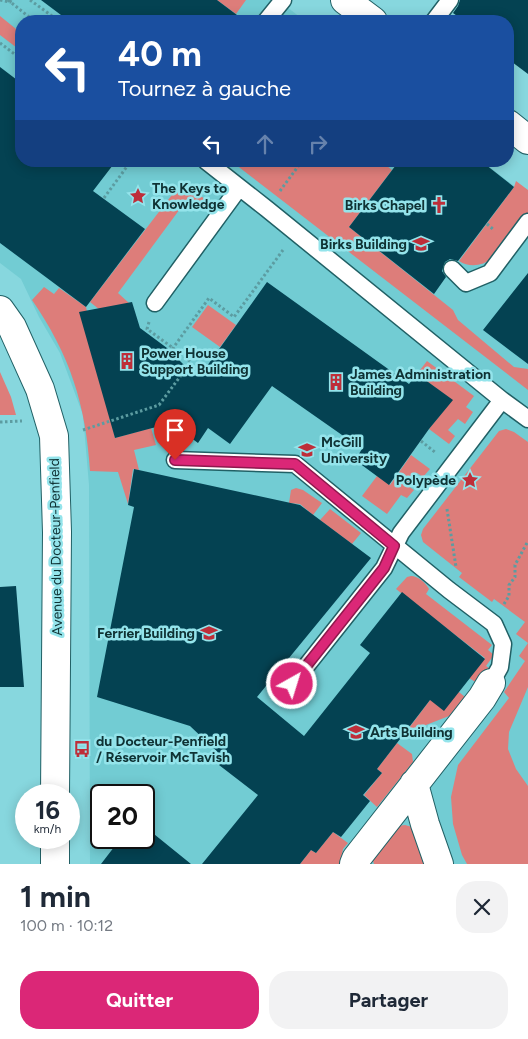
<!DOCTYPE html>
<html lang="fr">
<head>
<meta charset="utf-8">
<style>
	:root { --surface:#fff; --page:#f2f2f3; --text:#1f2937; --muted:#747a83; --accent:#db2777 }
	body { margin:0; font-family:Figtree,sans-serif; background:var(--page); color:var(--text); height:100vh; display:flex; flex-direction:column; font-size:19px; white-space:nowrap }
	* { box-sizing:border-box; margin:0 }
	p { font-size:16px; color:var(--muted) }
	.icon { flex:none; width:28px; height:28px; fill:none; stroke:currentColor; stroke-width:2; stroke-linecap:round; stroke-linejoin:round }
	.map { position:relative; height:864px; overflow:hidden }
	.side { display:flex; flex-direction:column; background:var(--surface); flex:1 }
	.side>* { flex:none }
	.guide { position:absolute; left:15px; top:15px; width:499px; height:152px; border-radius:20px; box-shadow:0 2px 12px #0003; background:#1a4fa0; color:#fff; overflow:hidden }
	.speed { position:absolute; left:15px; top:784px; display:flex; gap:10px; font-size:25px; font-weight:700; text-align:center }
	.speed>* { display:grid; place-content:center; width:65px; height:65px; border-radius:50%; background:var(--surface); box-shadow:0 2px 12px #0003; line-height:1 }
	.speed small { font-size:12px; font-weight:400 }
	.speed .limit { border:2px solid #111; border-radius:8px; background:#fff; color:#111 }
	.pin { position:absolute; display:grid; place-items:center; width:42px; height:42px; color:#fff; margin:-51px -21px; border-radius:50% 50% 50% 0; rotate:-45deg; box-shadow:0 0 5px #0007 }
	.pin .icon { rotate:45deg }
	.me { position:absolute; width:55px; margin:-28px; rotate:39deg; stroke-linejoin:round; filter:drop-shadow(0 0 4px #0008) }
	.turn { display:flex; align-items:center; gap:18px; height:105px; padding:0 20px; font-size:22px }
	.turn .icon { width:65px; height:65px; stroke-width:2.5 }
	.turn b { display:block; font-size:35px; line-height:42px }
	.lanes { display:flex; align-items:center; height:48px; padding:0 20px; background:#0003; justify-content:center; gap:25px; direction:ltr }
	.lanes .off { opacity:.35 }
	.round { display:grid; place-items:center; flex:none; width:52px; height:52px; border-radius:20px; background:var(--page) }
	.headline { display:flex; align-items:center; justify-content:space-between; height:85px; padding:0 20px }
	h1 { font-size:30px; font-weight:700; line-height:38px }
	.primary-button { display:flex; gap:10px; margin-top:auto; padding:10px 20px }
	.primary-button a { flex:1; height:58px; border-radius:20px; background:var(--accent); color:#fff; font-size:20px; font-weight:700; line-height:58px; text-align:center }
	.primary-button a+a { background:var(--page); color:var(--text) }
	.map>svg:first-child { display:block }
	.built { fill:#72ccd3; fill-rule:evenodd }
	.green { fill:#dd7d7a }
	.building { fill:#044252 }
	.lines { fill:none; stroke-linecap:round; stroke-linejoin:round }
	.lane-casing { stroke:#216065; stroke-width:19 }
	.street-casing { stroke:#216065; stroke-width:30 }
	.secondary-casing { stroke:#216065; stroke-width:30 }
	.path { stroke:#5c9ca1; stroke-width:3; stroke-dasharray:2.5 2.5; stroke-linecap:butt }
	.lane { stroke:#fff; stroke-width:16 }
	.street { stroke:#fff; stroke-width:28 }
	.secondary { stroke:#fff; stroke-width:28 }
	.route-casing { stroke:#8e194d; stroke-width:12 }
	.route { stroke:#db2777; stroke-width:9 }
	.labels { text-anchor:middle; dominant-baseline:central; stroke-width:5; stroke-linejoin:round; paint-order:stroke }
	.poi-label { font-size:14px; font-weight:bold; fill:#0f3234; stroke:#94e4eb; text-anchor:start }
	.street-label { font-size:14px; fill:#0f3234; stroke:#94e4eb }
</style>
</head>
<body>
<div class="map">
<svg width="528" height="864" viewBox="0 0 528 864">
	<rect width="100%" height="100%" fill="#87d7de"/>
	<!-- built -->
	<path class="built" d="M 0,0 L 278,0 L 305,21 L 21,21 L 21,161 L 482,161 L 528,197 L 528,864 L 90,864 L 89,485 L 83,415 L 60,353 L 39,317 L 21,279 L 0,263 ZM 101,795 L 144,795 L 144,838 L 101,838 Z"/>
	<!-- green -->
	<path class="green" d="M 217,0 L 246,0 L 236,14 Z
		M 0,16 L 21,33 L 21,51 L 0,35 Z
		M 231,161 L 382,162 L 392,170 L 349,227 L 453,310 L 458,320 L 514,367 L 528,369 L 528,390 Z
		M 516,181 L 528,190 L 528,213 L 493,258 C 482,266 470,268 459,261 L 514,187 Z
		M 181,183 L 211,203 L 206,210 L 188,198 L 118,293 L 129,303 L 100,310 L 90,302 Z
		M 44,287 L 54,294 L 59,288 L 86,307 L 115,438 L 151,428 L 156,445 L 134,450 L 139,470 L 133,469 L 128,504 L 118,472 L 90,471 C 86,405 70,355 32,300 Z
		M 208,305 L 236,325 L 220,347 L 192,327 Z
		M 427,361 L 474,396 L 466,407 L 473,412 L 465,424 L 458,419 L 448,430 L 455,436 L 449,444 L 429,429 L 452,400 L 417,374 Z
		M 0,372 L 11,397 L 16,415 L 0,415 Z
		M 506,429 L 514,432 L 528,442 L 528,687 L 509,732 L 508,749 L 516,769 L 528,786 L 528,864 L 467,864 L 462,855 L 453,824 L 451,797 L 458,765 L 509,698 L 504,692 L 525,661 L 519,656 L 528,643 L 516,634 L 525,622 L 494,599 L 492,602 L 459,577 L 462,573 L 423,542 L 421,535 L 423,529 L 499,431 Z
		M 411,455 L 430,469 L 423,477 L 417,473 L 408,486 L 414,490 L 407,498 L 401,495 L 387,514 L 362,496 L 377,476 L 390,485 Z
		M 296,488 L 303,490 L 322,503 L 313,515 L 300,504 L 289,503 L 291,490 Z
		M 330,509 L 361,533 L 352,544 L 320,520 Z
		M 411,576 C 418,576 426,583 429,589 L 426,594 L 492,645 L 488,650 L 494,655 L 486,666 L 489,668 L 477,683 L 469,678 L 485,658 L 396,589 L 407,577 Z
		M 459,692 L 465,697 L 449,716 L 426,725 L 417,734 L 409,728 L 430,700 Z
		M 397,743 L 412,754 L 413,762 L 377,807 L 364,795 L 382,773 L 377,769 Z
		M 405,825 L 412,827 L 430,864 L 374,864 L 372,858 L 398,826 Z
		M 333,832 L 348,843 L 343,849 L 340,864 L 300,864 L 311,850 L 316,853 Z"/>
	<!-- building -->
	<path class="building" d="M 41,0 L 217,0 L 245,21 L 69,21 Z
		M 460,0 L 528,0 L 528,74 L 508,59 L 508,21 L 464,21 L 453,13 L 458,6 Z
		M 0,67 L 21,83 L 21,161 L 116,161 L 93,191 L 145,229 L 86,307 L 0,243 Z
		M 399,161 L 481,161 L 514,187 L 458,261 L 450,259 L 445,262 L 442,271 L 446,277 L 434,294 L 349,227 Z
		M 528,273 L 528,364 L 483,330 Z
		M 267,282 L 409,384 L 417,374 L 453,400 L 429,429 L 389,485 L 355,460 L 362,449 L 272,386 L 230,444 L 208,428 L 198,443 L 171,423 L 115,438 L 79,312 L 132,302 L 140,328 L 167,348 L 195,376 L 199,371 L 202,373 Z
		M 134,469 L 300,505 L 371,558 L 257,697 L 304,736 L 370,653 L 360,645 L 402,592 L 485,659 L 444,711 L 430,700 L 377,769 L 382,773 L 363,795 L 370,801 L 341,837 L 333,832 L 316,853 L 311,850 L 300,864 L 202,864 L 258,795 L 219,765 L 224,758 L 190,726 L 97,697 L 134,507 L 128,505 Z
		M 16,586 L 24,687 L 0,687 L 0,587 Z
		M 144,826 L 191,864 L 101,864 L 121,838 L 144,838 Z"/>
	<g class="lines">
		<!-- lane casing -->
		<g class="lane-casing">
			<path id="lane" d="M 266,21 L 283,0
				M 434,21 L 450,0
				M 206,161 L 267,209 L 502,400 L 528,419
				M 452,269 L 466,283 L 490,273 L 528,222
				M 155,303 L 239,188
				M 175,460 L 295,464 L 449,590 L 494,624 L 503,644 L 500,667 L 491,683
				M 292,684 L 384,568 L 401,533 L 502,400"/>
		</g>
		<!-- street casing -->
		<g class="street-casing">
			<path id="street" d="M 414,784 L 425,824 L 439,864
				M 354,864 L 356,859 L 482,698 L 491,683"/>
		</g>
		<!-- secondary casing -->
		<g class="secondary-casing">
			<path id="secondary" d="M 345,0 L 373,21
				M 508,124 L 528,140
				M 0,310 L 12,327 L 40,389 L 54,436 L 57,532 L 55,795
				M 55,864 L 55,838"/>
		</g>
		<!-- path -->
		<path class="path" d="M 0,0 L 10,2 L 11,0
			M 8,0 L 34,21
			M 30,0 L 59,21
			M 0,43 L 21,59
			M 280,191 L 302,161
			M 104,198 L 131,161
			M 487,224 L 494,230
			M 149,322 L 147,329 L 173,348
			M 0,422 L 22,421
			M 83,430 L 159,405 L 191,362 L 173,348 L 209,298 L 234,317 L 283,250
			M 421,441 L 436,453
			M 447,509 L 456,567
			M 504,604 L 509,596 L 509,585 L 515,577 L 515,565 L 528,541"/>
		<!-- lane -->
		<use href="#lane" class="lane"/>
		<!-- street -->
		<use href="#street" class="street"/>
		<!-- secondary -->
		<use href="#secondary" class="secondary"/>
	</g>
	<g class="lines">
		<!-- route casing -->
		<g class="route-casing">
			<path id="route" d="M 175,460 L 295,464 L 394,546 L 384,568 L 292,684"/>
		</g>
		<!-- route -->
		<use href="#route" class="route"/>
	</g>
	<!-- icons -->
	<defs>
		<g id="sight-bare" transform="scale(1.35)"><path d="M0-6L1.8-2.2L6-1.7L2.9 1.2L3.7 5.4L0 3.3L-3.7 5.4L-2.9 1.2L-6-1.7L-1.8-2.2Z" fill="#be2e39" stroke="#94e4eb" stroke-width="2.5" paint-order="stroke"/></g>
		<g id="church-bare" transform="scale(1.35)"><path d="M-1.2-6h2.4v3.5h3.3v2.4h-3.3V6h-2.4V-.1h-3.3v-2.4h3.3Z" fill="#be2e39" stroke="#94e4eb" stroke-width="2.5" paint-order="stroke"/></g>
		<g id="university-bare" transform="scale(1.35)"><path d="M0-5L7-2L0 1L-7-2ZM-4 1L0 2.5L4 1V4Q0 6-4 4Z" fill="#be2e39" stroke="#94e4eb" stroke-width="2.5" paint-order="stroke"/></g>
		<g id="building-bare" transform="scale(1.35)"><path d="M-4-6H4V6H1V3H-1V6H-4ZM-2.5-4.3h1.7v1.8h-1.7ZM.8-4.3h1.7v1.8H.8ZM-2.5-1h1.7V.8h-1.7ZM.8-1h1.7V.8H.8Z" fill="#be2e39" stroke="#94e4eb" stroke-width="2.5" paint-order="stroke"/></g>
		<g id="bus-bare" transform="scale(1.35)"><path d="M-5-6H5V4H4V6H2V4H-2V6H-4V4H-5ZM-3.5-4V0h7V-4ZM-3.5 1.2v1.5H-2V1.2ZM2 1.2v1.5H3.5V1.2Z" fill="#be2e39" stroke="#94e4eb" stroke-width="2.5" paint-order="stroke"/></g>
	</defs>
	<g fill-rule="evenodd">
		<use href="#sight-bare" x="138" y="196"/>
		<use href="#church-bare" x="439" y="205"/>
		<use href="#university-bare" x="421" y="244"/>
		<use href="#building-bare" x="127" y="361"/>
		<use href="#building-bare" x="336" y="382"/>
		<use href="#university-bare" x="307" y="450"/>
		<use href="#sight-bare" x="470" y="480"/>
		<use href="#university-bare" x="209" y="633"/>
		<use href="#university-bare" x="356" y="732"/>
		<use href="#bus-bare" x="82" y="749"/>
	</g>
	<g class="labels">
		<!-- poi labels -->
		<g class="poi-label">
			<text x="152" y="188">The Keys to<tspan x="152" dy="16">Knowledge</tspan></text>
			<text x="425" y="205" text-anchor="end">Birks Chapel</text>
			<text x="407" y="244" text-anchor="end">Birks Building</text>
			<text x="141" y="353">Power House<tspan x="141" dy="16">Support Building</tspan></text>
			<text x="350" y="374">James Administration<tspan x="350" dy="16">Building</tspan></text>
			<text x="321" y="442">McGill<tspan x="321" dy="16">University</tspan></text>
			<text x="456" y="480" text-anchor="end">Polypède</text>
			<text x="195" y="633" text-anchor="end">Ferrier Building</text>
			<text x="370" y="732">Arts Building</text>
			<text x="96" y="741">du Docteur-Penfield<tspan x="96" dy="16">/ Réservoir McTavish</tspan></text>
		</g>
		<!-- street labels -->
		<g class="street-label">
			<text transform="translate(56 547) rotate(-91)">Avenue du Docteur-Penfield</text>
		</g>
	</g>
</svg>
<div class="speed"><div>16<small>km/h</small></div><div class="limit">20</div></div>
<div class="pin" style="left:175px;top:460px;background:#d93025"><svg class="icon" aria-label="arrive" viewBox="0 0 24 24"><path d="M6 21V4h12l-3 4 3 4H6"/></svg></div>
<svg class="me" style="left:292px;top:684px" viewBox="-20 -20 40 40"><circle r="17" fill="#db2777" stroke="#fff" stroke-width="3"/><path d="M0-11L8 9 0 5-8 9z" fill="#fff"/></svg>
<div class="guide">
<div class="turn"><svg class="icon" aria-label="left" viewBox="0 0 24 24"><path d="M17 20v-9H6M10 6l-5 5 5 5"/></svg><div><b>40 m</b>Tournez à gauche</div></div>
<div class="lanes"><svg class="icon" aria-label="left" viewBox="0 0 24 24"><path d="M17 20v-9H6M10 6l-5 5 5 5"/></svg><svg class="icon off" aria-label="ahead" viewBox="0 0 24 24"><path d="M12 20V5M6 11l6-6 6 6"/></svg><svg class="icon off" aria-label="right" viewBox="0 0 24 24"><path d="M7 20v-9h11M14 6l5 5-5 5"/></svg></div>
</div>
</div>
<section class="side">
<div class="headline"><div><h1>1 min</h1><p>100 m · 10:12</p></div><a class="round"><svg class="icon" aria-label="close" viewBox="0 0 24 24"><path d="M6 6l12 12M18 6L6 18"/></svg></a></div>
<div class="primary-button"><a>Quitter</a><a>Partager</a></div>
</section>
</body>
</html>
